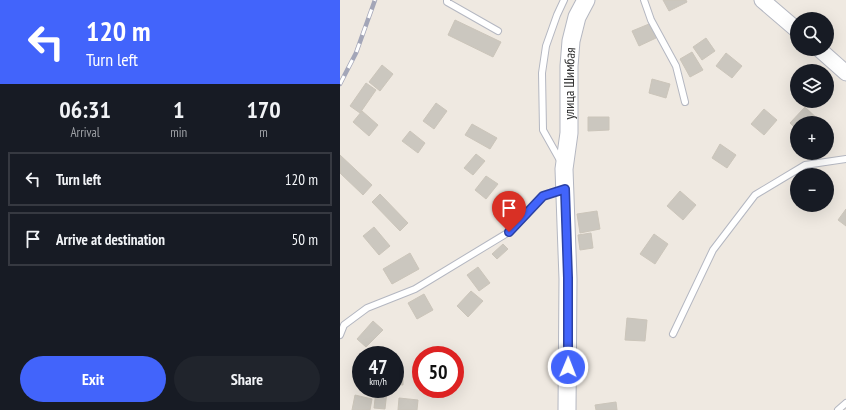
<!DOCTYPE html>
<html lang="en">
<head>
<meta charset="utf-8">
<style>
	:root { --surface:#171b24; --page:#20242c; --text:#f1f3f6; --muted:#9ea1a6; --line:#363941; --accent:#4264fb }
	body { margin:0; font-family:"PT Sans Narrow",sans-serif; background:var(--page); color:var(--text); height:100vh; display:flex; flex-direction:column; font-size:15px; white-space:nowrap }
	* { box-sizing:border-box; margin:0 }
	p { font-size:13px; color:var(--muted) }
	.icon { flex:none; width:22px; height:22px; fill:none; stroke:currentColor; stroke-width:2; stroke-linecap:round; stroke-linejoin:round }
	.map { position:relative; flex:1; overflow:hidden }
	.drawer { display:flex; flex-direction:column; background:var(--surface); width:340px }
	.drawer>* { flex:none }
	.banner { background:#4264fb; color:#fff; overflow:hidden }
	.buttons { position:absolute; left:450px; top:12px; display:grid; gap:8px }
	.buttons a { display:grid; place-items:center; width:44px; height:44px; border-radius:50%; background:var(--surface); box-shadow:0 4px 16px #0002; font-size:20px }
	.speed { position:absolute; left:12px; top:346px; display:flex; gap:8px; font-size:20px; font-weight:700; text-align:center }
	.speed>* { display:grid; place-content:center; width:52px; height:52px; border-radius:50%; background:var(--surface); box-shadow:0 4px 16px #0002; line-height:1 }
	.speed small { font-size:10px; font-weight:400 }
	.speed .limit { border:6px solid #d22; background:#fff; color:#111 }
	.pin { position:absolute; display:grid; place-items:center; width:34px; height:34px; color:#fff; margin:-41px -17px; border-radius:50% 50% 50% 0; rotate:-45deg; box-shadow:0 0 4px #0007 }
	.pin .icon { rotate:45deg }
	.me { position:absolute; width:44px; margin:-22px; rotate:1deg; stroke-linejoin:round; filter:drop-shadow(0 0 3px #0008) }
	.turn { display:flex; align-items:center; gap:14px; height:84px; padding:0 20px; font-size:18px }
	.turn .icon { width:52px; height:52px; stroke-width:2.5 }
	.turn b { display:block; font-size:28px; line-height:34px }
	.eta { display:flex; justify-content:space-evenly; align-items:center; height:68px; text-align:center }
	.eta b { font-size:24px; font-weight:700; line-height:28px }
	.action { display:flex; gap:8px; margin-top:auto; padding:8px 20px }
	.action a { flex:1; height:46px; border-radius:24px; background:var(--accent); color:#fff; font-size:16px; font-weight:700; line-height:46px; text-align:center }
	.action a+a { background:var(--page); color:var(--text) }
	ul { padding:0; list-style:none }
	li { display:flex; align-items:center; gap:12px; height:54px; margin:0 8px 6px; padding:0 12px; border:2px solid var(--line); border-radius:0px }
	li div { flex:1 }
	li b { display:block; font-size:15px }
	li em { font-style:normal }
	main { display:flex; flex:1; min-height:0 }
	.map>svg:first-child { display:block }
	.building { fill:#cbc7bf; stroke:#cbc5ba }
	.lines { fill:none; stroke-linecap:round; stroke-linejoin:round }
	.service-casing { stroke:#b4b7c1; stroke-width:8 }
	.tertiary-casing { stroke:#b4b7c1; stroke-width:17 }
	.secondary-casing { stroke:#b4b7c1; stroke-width:19 }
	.service { stroke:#fff; stroke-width:6 }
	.tertiary { stroke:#fff; stroke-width:15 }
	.secondary { stroke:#fff; stroke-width:17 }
	.rail-casing { stroke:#a3a6b8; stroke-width:4.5 }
	.rail { stroke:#fff; stroke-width:3; stroke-dasharray:9; stroke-linecap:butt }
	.route-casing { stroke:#2b41a3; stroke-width:10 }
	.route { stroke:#4264fb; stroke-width:7 }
	.labels { text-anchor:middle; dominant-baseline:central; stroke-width:3; stroke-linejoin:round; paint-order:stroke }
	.street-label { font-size:14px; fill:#2e2e2e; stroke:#fff }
</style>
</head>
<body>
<main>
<section class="drawer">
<div class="banner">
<div class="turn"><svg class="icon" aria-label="left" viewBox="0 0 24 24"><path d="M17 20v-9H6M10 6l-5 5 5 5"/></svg><div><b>120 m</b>Turn left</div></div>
</div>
<div class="eta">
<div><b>06:31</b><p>Arrival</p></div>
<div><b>1</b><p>min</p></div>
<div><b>170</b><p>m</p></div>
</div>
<ul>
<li><svg class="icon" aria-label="left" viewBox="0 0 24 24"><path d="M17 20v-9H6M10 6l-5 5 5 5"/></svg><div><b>Turn left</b></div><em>120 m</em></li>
<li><svg class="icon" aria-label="arrive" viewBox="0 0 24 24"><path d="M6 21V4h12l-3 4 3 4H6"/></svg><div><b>Arrive at destination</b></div><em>50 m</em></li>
</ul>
<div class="action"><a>Exit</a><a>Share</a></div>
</section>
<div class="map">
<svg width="506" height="410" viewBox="0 0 506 410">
	<rect width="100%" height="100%" fill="#efe9e1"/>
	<!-- building -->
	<path class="building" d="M 323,0 L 346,0 L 347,2 L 329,11 Z
		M 115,20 L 161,42 L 153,57 L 108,35 Z
		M 309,24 L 316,38 L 299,46 L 292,31 Z
		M 366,38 L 375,51 L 362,60 L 353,47 Z
		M 352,52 L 363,70 L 350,77 L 340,59 Z
		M 386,53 L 402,66 L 392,78 L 376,66 Z
		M 42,65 L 53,74 L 40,91 L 29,82 Z
		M 312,79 L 330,84 L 326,98 L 309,93 Z
		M 26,83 L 36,90 L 20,113 L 10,106 Z
		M 96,103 L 107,111 L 94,129 L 83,121 Z
		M 465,107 L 482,123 L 457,123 L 457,130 L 450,123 Z
		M 424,109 L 437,120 L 424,135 L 411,124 Z
		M 22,111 L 38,125 L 29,136 L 13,122 Z
		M 248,117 L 269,117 L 269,130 L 248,131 Z
		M 132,124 L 157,138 L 150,149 L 125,135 Z
		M 70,131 L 85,143 L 78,153 L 62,141 Z
		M 380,144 L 396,155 L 387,168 L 372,158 Z
		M 136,154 L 145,161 L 133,175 L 124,168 Z
		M 0,155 L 32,185 L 23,195 L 0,173 Z
		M 146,176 L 158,184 L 146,199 L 135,190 Z
		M 340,191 L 356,205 L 343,220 L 327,206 Z
		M 40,194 L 68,223 L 60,231 L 32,202 Z
		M 506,209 L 506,226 L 498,220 Z
		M 257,211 L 260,229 L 240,233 L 237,214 Z
		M 34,227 L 50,246 L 39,255 L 23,236 Z
		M 251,233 L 253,248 L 240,250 L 238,235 Z
		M 314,234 L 328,244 L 315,264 L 300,254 Z
		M 163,244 L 168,249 L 157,259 L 152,254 Z
		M 70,253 L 79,269 L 52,284 L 43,269 Z
		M 138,267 L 150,283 L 139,291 L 127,275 Z
		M 131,291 L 143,301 L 128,317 L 117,306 Z
		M 84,294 L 93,310 L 77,319 L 68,303 Z
		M 287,318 L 307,320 L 305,341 L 285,340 Z
		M 33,321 L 43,330 L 26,347 L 17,339 Z
		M 55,370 L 63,370 L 63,385 L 55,384 Z
		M 36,390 L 47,391 L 45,409 L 34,408 Z
		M 15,395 L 32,399 L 30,410 L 12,410 Z
		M 59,398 L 78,400 L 77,410 L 58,410 Z
		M 276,402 L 277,410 L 256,410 L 255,405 Z"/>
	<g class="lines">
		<!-- service casing -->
		<g class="service-casing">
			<path id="service" d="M 107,0 L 107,2 L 158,31
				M 304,0 L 311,20 L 336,66 L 345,102
				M 221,162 L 203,130 L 202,73 L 206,46 L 217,15 L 224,0
				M 333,334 L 373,250 L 415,195 L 465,165 L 506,159
				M 0,335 L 4,325 L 27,308 L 75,289 L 169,232 L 203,196 L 224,190
				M 498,410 L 506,403"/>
		</g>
		<!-- tertiary casing -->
		<g class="tertiary-casing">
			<path id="tertiary" d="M 422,0 L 457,30
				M 479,49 L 506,73"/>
		</g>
		<!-- secondary casing -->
		<g class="secondary-casing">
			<g id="secondary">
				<path id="s1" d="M 227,410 L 228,279 L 224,169 L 229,133 L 229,66 L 231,41 L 237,17 L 246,0"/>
			</g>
		</g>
		<!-- service -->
		<use href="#service" class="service"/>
		<!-- tertiary -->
		<use href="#tertiary" class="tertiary"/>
		<!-- secondary -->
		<use href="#secondary" class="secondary"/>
		<!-- rail casing -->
		<g class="rail-casing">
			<path id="rail" d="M 0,84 L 16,53 L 35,0"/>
		</g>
		<!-- rail -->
		<use href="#rail" class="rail"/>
	</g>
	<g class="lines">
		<!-- route casing -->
		<g class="route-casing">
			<path id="route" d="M 169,232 L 203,196 L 225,189 L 228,278 L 228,367"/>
		</g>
		<!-- route -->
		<use href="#route" class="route"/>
	</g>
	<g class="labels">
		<!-- street labels -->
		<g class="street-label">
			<text stroke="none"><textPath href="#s1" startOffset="327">улица Шимбая</textPath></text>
		</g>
	</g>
</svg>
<div class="buttons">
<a><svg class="icon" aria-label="search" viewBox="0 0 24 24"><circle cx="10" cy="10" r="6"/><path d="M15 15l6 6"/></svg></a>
<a><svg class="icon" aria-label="layers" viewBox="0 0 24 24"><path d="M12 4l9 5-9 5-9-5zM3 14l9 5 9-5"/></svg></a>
<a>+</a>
<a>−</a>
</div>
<div class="speed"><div>47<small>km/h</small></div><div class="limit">50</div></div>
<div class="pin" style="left:169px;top:232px;background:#d93025"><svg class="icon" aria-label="arrive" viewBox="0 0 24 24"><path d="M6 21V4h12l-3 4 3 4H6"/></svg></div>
<svg class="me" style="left:228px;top:367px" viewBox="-20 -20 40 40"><circle r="17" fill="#4264fb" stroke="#fff" stroke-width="3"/><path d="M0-11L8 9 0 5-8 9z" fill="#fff"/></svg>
</div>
</main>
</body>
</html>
